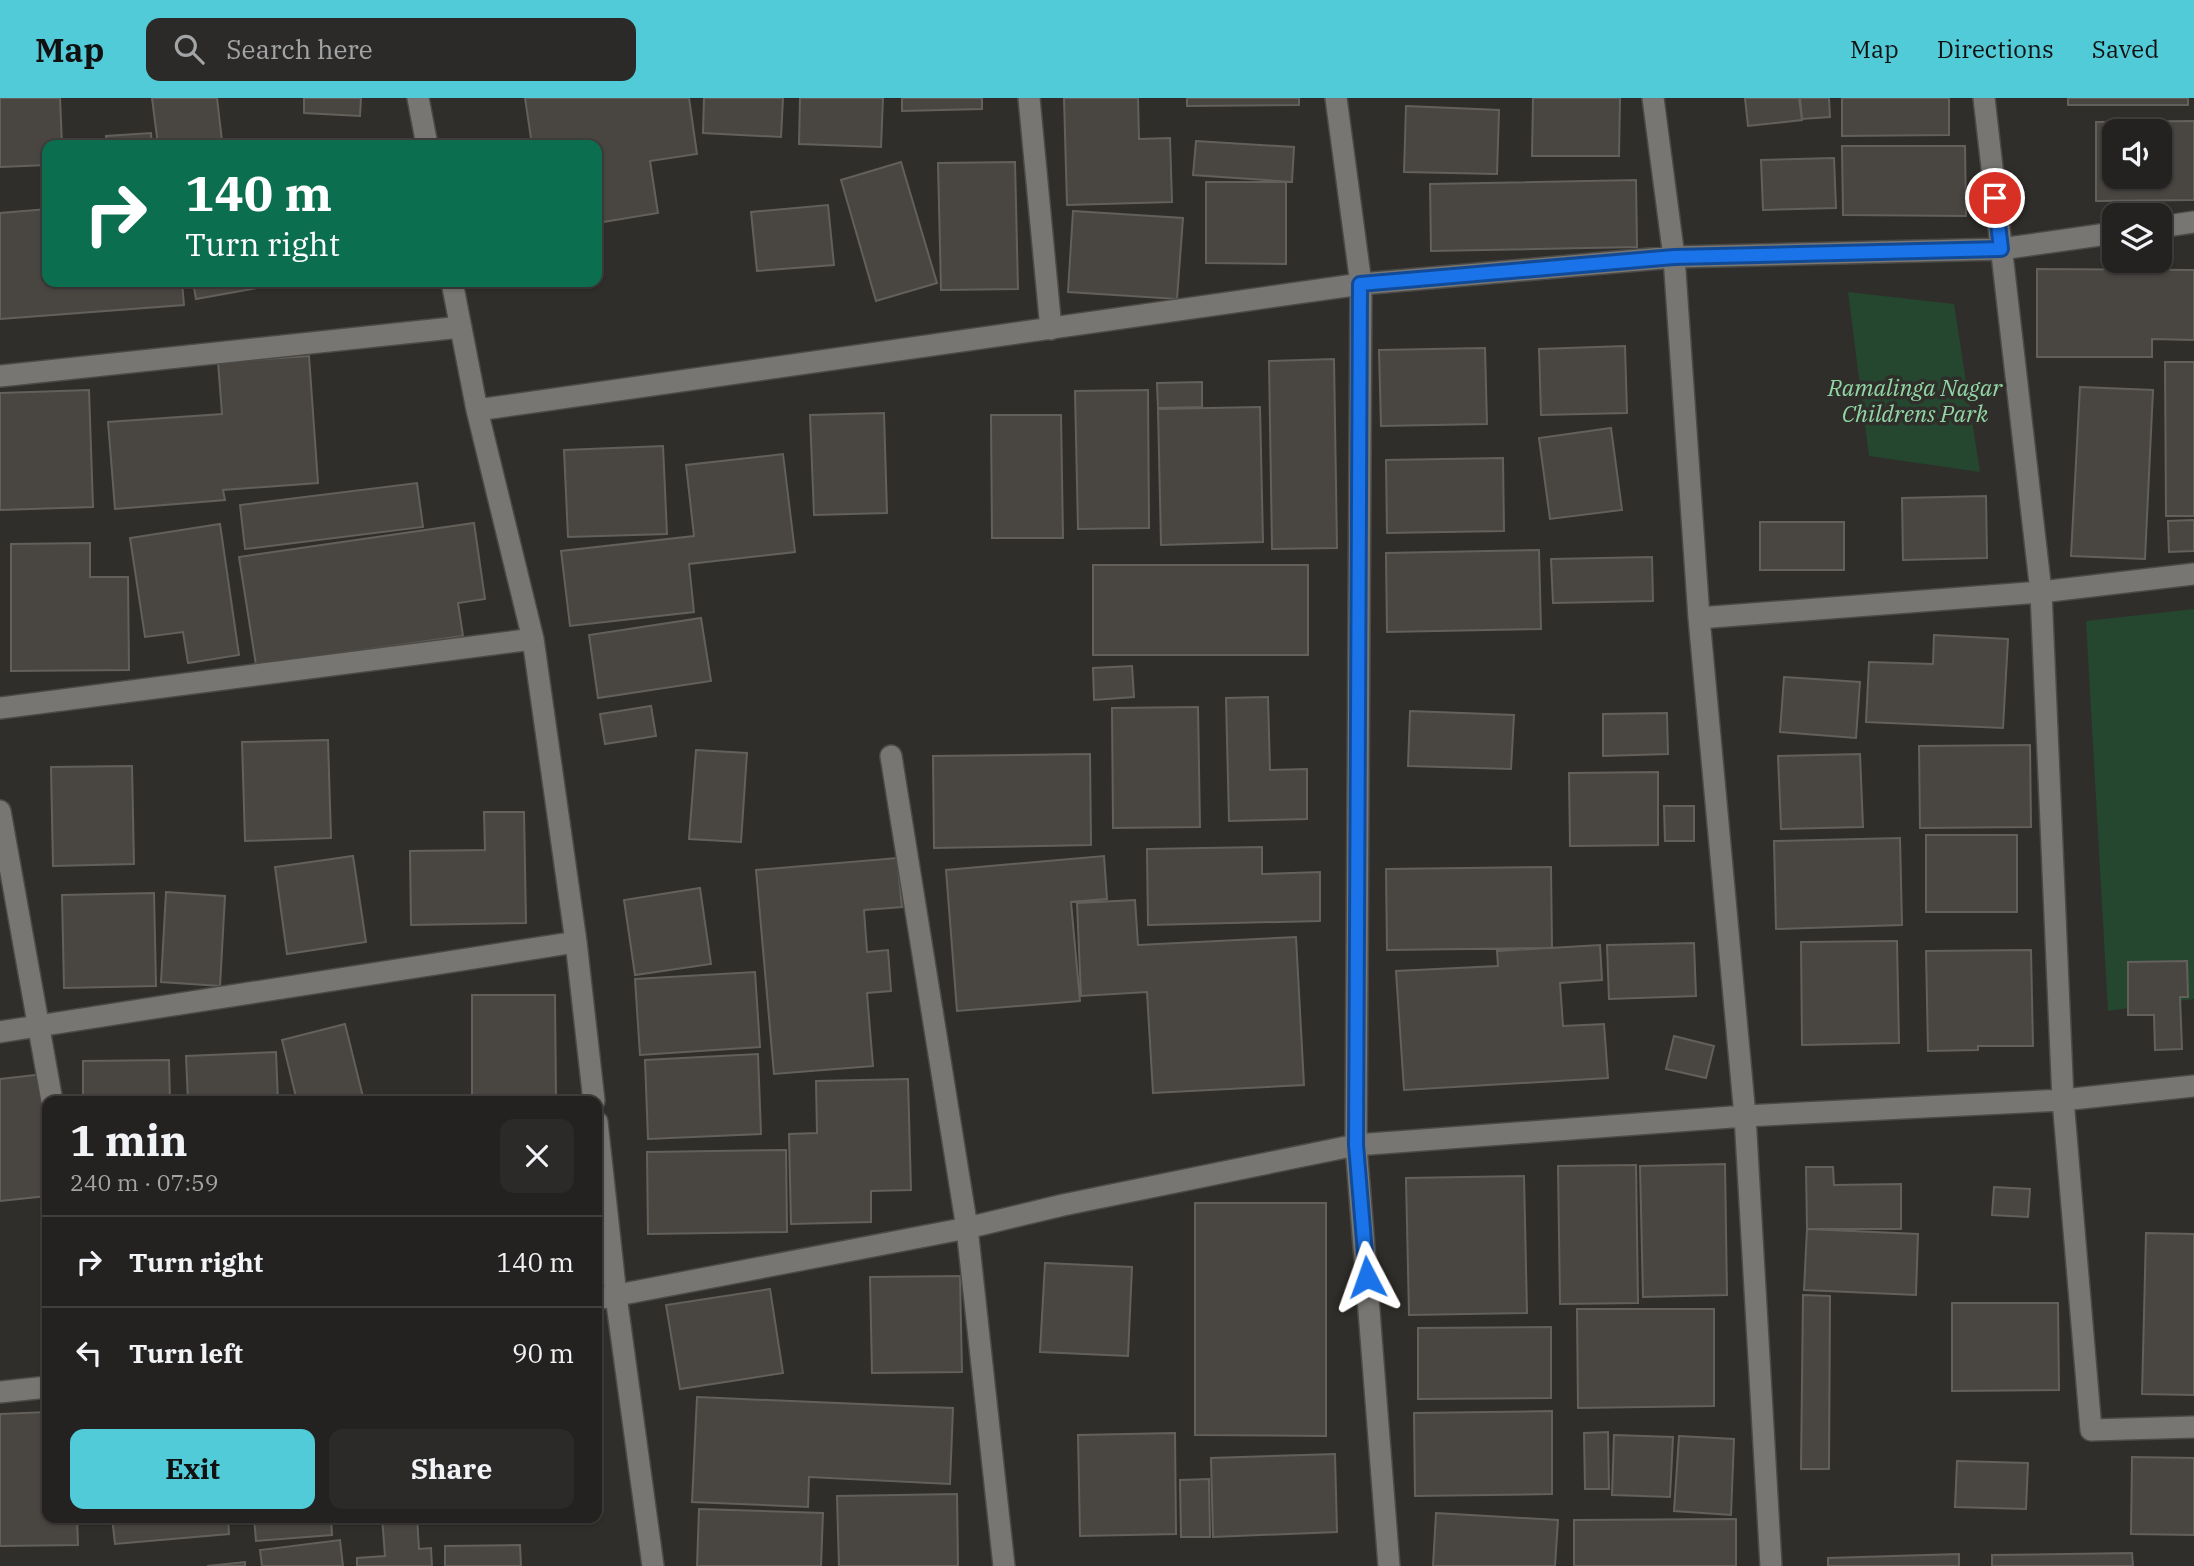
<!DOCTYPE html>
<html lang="en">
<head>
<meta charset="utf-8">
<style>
	:root { --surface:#242220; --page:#2c2a29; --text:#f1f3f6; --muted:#a3a4a5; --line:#413f3e; --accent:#52cbd9 }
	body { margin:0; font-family:"IBM Plex Serif",serif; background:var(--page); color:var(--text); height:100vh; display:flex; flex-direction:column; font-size:26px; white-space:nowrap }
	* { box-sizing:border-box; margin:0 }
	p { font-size:23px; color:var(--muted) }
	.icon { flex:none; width:38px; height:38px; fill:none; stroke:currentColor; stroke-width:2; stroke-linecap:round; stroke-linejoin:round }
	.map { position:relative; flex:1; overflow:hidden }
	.drawer { position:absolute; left:42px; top:998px; width:560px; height:427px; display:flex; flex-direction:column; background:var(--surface); border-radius:14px; box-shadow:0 2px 5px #0004,0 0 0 2px var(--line) }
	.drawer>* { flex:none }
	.banner { position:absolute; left:42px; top:42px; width:560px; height:147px; border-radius:14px; box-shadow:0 2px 5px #0004,0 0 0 2px var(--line); background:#0b6e4f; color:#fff; overflow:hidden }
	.tools { position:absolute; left:2102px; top:21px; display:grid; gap:14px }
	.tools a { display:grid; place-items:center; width:70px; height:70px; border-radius:14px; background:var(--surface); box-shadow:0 2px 5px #0004,0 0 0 2px var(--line); font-size:35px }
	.pin { position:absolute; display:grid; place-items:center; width:60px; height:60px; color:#fff; margin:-30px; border:4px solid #fff; border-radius:50%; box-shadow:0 2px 7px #0007 }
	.me { position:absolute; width:77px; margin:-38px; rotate:356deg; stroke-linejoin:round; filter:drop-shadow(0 0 5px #0008) }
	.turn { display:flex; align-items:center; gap:24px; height:147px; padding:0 28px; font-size:32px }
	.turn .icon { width:91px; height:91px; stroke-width:2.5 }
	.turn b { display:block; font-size:49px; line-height:60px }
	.round { display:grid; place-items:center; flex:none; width:74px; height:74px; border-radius:14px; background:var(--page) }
	.head { display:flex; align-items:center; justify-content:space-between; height:119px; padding:0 28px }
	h1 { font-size:42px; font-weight:700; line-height:52px }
	.primary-button { display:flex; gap:14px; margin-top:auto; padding:14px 28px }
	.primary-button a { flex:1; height:80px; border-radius:14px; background:var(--accent); color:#111; font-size:28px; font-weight:700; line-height:80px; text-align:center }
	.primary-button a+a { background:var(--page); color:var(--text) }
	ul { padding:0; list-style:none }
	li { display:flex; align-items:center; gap:21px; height:91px; padding:0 28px; border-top:2px solid var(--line) }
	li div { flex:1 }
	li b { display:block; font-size:26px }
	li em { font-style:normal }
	header { display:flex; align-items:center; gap:42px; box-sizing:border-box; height:98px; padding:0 35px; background:var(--accent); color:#111 }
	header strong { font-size:33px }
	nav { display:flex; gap:38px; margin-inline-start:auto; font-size:24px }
	.search { width:490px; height:63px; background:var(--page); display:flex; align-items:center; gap:18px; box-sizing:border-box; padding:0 24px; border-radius:14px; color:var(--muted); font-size:26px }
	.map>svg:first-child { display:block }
	.green { fill:#25462f }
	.building { fill:#494642; stroke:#63605c; stroke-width:2; fill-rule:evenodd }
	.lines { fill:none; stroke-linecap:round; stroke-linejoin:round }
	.street-casing { stroke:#4b4a47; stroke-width:24 }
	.street { stroke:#787672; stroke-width:21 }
	.route-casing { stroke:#114b97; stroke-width:18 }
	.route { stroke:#1a73e8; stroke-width:12 }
	.labels { text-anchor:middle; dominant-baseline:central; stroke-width:7; stroke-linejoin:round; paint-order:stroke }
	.park-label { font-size:23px; font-style:italic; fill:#91d7a5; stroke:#302e2a }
</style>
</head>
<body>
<header>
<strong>Map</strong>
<div class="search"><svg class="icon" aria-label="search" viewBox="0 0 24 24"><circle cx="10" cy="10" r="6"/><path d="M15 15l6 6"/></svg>Search here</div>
<nav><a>Map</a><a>Directions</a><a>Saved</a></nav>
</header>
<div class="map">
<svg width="2194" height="1468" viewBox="0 0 2194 1468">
	<rect width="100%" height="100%" fill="#302e2a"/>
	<!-- green -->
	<path class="green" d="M 1848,194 L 1954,206 L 1980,374 L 1869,358 Z
		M 2194,511 L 2194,901 L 2108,913 L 2086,523 Z"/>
	<!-- building -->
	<path class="building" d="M 0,0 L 60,0 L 62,47 L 47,47 L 47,67 L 0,69 Z
		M 152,0 L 217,0 L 222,43 L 184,47 L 158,47 Z
		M 304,0 L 361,0 L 360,18 L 304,15 Z
		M 525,0 L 689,0 L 697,56 L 650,63 L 658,115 L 597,125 L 597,47 L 532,47 Z
		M 704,0 L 783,0 L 781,39 L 703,35 Z
		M 800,0 L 883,0 L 881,49 L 799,46 Z
		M 902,0 L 982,0 L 982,11 L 902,13 Z
		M 1064,0 L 1138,0 L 1139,41 L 1170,40 L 1172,104 L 1067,107 Z
		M 1187,0 L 1299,0 L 1299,7 L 1187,8 Z
		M 1533,0 L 1620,0 L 1619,58 L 1532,58 Z
		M 1745,0 L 1799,0 L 1802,22 L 1748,28 Z
		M 1800,0 L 1829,0 L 1830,19 L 1802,21 Z
		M 1842,0 L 1949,0 L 1949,37 L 1842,38 Z
		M 2068,0 L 2188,0 L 2188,7 L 2068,7 Z
		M 1406,8 L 1499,12 L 1497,76 L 1404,74 Z
		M 2194,23 L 2194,102 L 2096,103 L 2096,24 ZM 2114,33 L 2160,33 L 2160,79 L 2114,79 Z
		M 151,35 L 152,47 L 107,47 L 106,38 Z
		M 1196,43 L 1294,49 L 1292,84 L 1193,77 Z
		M 1842,48 L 1965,48 L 1966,118 L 1843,117 Z
		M 1834,60 L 1836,110 L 1763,112 L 1761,62 Z
		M 901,64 L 937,185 L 876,203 L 841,82 Z
		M 1015,64 L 1018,191 L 941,192 L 938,65 Z
		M 1636,82 L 1637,149 L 1431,153 L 1430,86 Z
		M 1206,84 L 1286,84 L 1286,166 L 1206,165 Z
		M 828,107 L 834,167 L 757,173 L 751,114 Z
		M 47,111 L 47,184 L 182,184 L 184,207 L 0,221 L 0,115 Z
		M 1073,113 L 1183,120 L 1177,201 L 1068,194 Z
		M 2037,171 L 2194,172 L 2194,242 L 2152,241 L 2152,259 L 2037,259 Z
		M 193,184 L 290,184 L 196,201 Z
		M 1625,248 L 1627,315 L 1541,317 L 1539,251 Z
		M 1485,250 L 1487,326 L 1381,328 L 1379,252 Z
		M 309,258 L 318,385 L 223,392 L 225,402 L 115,411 L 108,324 L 222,316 L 218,264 Z
		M 1334,261 L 1337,450 L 1272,451 L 1269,263 Z
		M 2165,264 L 2194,264 L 2194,418 L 2166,418 Z
		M 1202,284 L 1202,309 L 1158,310 L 1157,285 Z
		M 2080,289 L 2153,292 L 2145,461 L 2071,458 Z
		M 89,292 L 93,409 L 0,412 L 0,295 Z
		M 1148,292 L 1149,430 L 1078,431 L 1075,293 Z
		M 1260,309 L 1263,444 L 1161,447 L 1158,311 Z
		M 884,315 L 887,415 L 814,417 L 810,317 Z
		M 991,317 L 1061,317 L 1063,440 L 992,440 Z
		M 1611,330 L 1622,412 L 1550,421 L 1539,340 Z
		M 663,348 L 667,436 L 568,439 L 564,352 Z
		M 783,356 L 795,454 L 689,466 L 694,514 L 570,528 L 561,453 L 694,438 L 686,367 Z
		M 1503,360 L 1504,433 L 1387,435 L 1386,362 Z
		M 417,385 L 423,429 L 245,451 L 240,407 Z
		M 1986,398 L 1987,460 L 1903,462 L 1902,400 Z
		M 2194,422 L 2194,453 L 2169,454 L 2168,423 Z
		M 1760,424 L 1844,424 L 1844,472 L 1760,472 Z
		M 474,425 L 485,501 L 458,505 L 463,538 L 256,567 L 239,459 Z
		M 220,426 L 239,557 L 188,565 L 183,534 L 145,539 L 130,440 Z
		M 90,445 L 90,479 L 128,479 L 129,572 L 11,573 L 11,446 Z
		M 1539,452 L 1541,531 L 1387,534 L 1386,455 Z
		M 1652,459 L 1653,503 L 1553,505 L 1551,461 Z
		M 1093,467 L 1308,467 L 1308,557 L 1093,557 Z
		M 701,520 L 711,583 L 598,600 L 589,537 Z
		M 1934,537 L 2008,541 L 2003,630 L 1866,624 L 1869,564 L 1933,566 Z
		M 1132,568 L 1134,599 L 1094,602 L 1093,570 Z
		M 1784,579 L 1860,584 L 1856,640 L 1780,634 Z
		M 1268,599 L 1270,672 L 1307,671 L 1307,721 L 1229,723 L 1226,600 Z
		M 651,608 L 656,638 L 605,646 L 600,616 Z
		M 1198,609 L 1200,729 L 1113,730 L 1112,610 Z
		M 1410,613 L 1514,617 L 1511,671 L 1408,668 Z
		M 1667,615 L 1668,656 L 1603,658 L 1603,616 Z
		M 328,642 L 331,740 L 245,743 L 242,644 Z
		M 2030,647 L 2031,729 L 1920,730 L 1919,648 Z
		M 696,652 L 747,655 L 741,744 L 689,741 Z
		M 1090,656 L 1091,747 L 934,750 L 933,658 Z
		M 1860,656 L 1863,729 L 1781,731 L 1778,658 Z
		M 132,668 L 134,766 L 53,768 L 51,669 Z
		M 1658,674 L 1658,747 L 1570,748 L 1569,675 Z
		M 1664,708 L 1694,708 L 1694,743 L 1665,743 Z
		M 484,714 L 524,714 L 526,825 L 411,827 L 410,753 L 485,752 Z
		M 1926,737 L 2017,737 L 2017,814 L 1926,814 Z
		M 1900,740 L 1902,827 L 1776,831 L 1774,743 Z
		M 1262,749 L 1262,776 L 1320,774 L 1320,823 L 1148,827 L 1147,751 Z
		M 353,758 L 366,844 L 287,856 L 275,769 Z
		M 1104,758 L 1107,801 L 1071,804 L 1080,903 L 957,913 L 946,772 Z
		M 897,760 L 902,809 L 864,812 L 867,854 L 888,852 L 891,893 L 867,895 L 873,968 L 774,976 L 756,772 Z
		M 1551,769 L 1552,850 L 1387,852 L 1386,771 Z
		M 700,790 L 711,866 L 635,877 L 624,802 Z
		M 166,794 L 225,798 L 220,888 L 161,884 Z
		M 154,795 L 156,888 L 64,890 L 62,797 Z
		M 1135,802 L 1138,847 L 1296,839 L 1304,987 L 1153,995 L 1147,894 L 1081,898 L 1077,805 Z
		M 1897,843 L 1899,945 L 1802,947 L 1801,844 Z
		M 1694,845 L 1696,898 L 1609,901 L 1607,847 Z
		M 1600,847 L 1602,882 L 1560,885 L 1563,928 L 1604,926 L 1608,980 L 1404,992 L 1396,873 L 1498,868 L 1497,853 Z
		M 2031,852 L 2033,948 L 1978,948 L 1978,952 L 1928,953 L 1926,853 Z
		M 2187,863 L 2188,899 L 2180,899 L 2182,951 L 2155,952 L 2154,917 L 2128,917 L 2128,864 Z
		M 755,874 L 760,949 L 640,957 L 635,881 Z
		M 472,897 L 555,897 L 556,1003 L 472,1003 Z
		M 345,926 L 364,1003 L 297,1003 L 282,942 Z
		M 1674,938 L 1714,948 L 1706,980 L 1666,971 Z
		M 276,954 L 278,1003 L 188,1003 L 186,958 Z
		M 758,956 L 761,1036 L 648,1041 L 645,962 Z
		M 169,962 L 170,1003 L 83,1003 L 83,963 Z
		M 43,976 L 47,1013 L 47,1098 L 0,1103 L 0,981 Z
		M 908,981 L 911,1092 L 871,1093 L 871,1124 L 791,1126 L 789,1036 L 817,1035 L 816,983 Z
		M 786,1052 L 787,1134 L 648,1136 L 647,1054 Z
		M 1725,1066 L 1727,1197 L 1643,1199 L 1640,1068 Z
		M 1636,1067 L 1638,1205 L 1560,1206 L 1558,1068 Z
		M 1806,1069 L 1833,1069 L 1834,1087 L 1901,1086 L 1901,1131 L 1807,1131 Z
		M 1524,1078 L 1527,1215 L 1409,1217 L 1406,1080 Z
		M 1994,1089 L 2030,1091 L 2028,1119 L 1992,1117 Z
		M 1195,1105 L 1326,1105 L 1326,1338 L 1195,1337 Z
		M 1807,1131 L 1918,1136 L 1916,1197 L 1804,1192 Z
		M 2146,1135 L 2194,1136 L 2194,1297 L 2142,1296 Z
		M 1045,1165 L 1132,1169 L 1128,1258 L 1040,1254 Z
		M 960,1178 L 962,1274 L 872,1275 L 870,1179 Z
		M 770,1191 L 783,1275 L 680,1291 L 666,1207 Z
		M 1803,1197 L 1830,1198 L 1829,1371 L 1801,1371 Z
		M 1952,1205 L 2058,1205 L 2059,1292 L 1952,1293 Z
		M 1577,1211 L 1714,1211 L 1714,1308 L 1578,1310 Z
		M 1551,1229 L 1551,1300 L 1418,1301 L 1418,1230 Z
		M 697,1299 L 953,1310 L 950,1386 L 809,1379 L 808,1409 L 692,1404 Z
		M 1552,1313 L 1552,1396 L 1415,1398 L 1414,1315 Z
		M 47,1314 L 47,1419 L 77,1419 L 78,1447 L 0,1448 L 0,1316 Z
		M 1608,1334 L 1609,1391 L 1585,1391 L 1584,1335 Z
		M 1175,1335 L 1176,1436 L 1080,1438 L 1078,1337 Z
		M 1614,1337 L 1673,1339 L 1670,1399 L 1612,1397 Z
		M 1679,1338 L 1734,1341 L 1731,1417 L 1674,1413 Z
		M 1335,1356 L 1337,1434 L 1213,1439 L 1211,1360 Z
		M 2132,1359 L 2194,1360 L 2194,1437 L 2131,1436 Z
		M 1957,1363 L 2028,1365 L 2026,1411 L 1955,1409 Z
		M 1209,1381 L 1210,1439 L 1181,1439 L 1180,1382 Z
		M 957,1396 L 958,1468 L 839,1468 L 837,1398 Z
		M 699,1411 L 823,1415 L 821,1468 L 697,1468 Z
		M 1436,1415 L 1558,1422 L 1555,1468 L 1433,1468 Z
		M 112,1419 L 228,1419 L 229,1436 L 115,1446 Z
		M 254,1419 L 331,1419 L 332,1437 L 256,1443 Z
		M 382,1419 L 417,1419 L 419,1451 L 431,1450 L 432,1468 L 357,1468 L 357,1460 L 385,1458 Z
		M 1736,1421 L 1736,1468 L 1574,1468 L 1574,1422 Z
		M 340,1442 L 343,1468 L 262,1468 L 260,1452 Z
		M 520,1447 L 521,1468 L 445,1468 L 445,1448 Z
		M 2132,1455 L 2133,1468 L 1992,1468 L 1992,1457 Z
		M 1959,1456 L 1959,1468 L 1828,1468 L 1828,1460 Z
		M 245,1464 L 245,1468 L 207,1468 Z"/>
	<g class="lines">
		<!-- street casing -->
		<g class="street-casing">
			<path id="street" d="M 418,0 L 427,47
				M 1029,0 L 1051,231
				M 1336,0 L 1361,186 L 1356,1047 L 1389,1468
				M 1653,0 L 1674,159 L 1699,520 L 1745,1018 L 1771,1468
				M 1984,0 L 2041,494 L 2194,476
				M 2160,129 L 2194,124
				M 452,184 L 477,312 L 533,541 L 576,844 L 594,1003
				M 0,278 L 461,229
				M 477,312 L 1361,186 L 1674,159 L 2001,151 L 2114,135
				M 1699,520 L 2041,494 L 2063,1002 L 2091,1332 L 2194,1329
				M 0,610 L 533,541
				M 891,658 L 967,1130 L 1004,1468
				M 0,713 L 52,1003
				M 0,934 L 576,844
				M 597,1024 L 616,1198 L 653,1468
				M 597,1201 L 967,1130 L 1063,1107 L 1356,1047 L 1745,1018 L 2063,1002 L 2194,988
				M 0,1294 L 47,1289"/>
		</g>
		<!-- street -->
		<use href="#street" class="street"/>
	</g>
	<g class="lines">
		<!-- route casing -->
		<g class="route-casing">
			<path id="route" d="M 1367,1179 L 1356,1047 L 1360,186 L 1674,159 L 2001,151 L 1995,100"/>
		</g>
		<!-- route -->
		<use href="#route" class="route"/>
	</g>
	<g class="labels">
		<!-- park labels -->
		<g class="park-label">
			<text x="1915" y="289">Ramalinga Nagar<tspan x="1915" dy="26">Childrens Park</tspan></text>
		</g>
	</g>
</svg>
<div class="tools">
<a><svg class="icon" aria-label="sound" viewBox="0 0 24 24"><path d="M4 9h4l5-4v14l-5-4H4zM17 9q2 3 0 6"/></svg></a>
<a><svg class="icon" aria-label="layers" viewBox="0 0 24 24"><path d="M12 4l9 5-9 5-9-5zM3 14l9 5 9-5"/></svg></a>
</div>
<div class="pin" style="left:1995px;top:100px;background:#d93025"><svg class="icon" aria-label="arrive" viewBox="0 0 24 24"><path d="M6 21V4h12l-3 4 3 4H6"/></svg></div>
<svg class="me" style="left:1367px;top:1179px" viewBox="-20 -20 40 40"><path d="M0-17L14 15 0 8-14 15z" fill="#1a73e8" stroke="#fff" stroke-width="4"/></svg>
<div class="banner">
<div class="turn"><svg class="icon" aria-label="right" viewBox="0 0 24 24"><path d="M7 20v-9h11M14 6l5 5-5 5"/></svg><div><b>140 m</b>Turn right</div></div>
</div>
<section class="drawer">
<div class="head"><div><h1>1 min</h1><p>240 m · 07:59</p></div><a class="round"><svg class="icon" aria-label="close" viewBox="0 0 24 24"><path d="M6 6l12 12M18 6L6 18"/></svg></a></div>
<ul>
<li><svg class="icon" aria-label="right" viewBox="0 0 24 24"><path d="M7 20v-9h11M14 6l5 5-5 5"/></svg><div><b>Turn right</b></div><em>140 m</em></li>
<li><svg class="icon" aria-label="left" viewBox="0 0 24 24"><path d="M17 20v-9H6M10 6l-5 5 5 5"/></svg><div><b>Turn left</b></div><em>90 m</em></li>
</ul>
<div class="primary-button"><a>Exit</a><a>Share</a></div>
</section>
</div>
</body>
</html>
